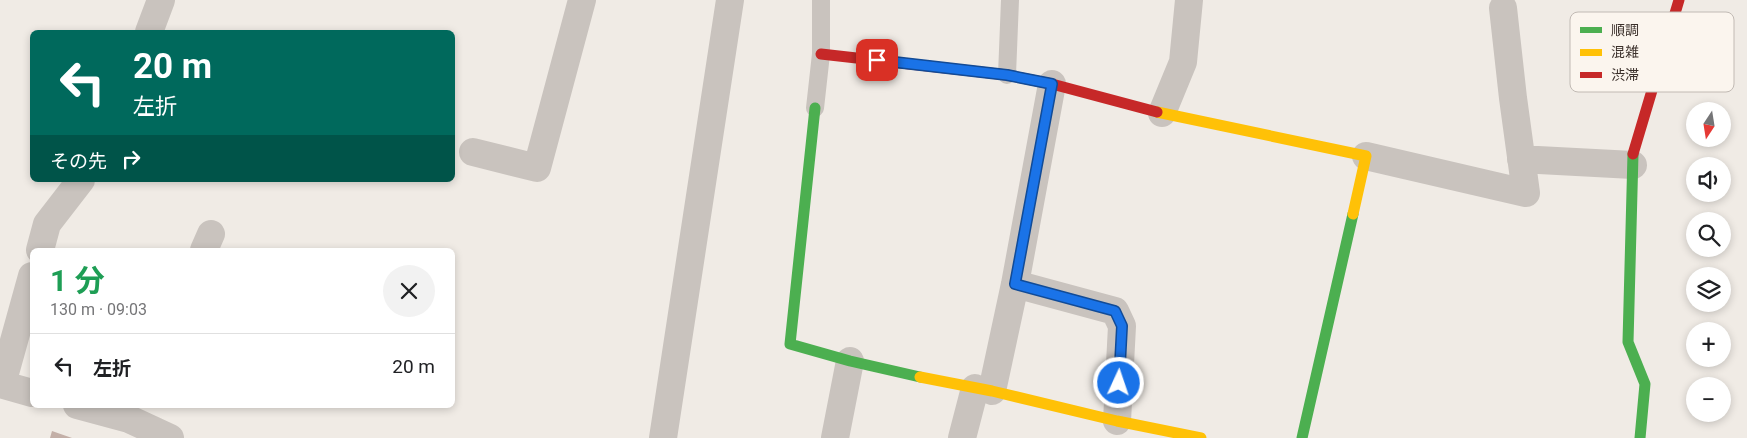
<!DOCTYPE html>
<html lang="ja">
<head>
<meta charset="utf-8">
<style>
	:root { --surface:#fff; --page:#f2f2f2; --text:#202124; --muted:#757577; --line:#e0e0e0 }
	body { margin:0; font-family:Roboto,"Noto Sans JP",sans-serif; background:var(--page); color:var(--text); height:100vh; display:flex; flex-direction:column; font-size:19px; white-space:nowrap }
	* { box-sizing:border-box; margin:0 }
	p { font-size:16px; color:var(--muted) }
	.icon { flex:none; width:28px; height:28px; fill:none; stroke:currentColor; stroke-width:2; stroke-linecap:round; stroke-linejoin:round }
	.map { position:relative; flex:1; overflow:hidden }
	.drawer { position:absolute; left:30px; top:248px; width:425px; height:160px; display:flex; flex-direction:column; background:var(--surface); border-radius:8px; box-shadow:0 2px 8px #0003 }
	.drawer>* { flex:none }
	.banner { position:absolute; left:30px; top:30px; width:425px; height:152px; border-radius:8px; box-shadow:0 2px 8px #0003; background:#00695c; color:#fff; overflow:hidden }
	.needle { width:32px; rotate:192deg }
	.buttons { position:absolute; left:1686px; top:102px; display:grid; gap:10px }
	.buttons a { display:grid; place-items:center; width:45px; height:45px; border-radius:50%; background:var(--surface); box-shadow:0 2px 8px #0003; font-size:25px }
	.pin { position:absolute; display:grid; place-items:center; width:42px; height:42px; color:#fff; margin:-21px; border-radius:10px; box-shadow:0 2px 8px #0006 }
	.me { position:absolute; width:55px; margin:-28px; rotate:3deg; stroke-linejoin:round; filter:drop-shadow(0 0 4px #0008) }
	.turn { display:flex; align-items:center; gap:18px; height:105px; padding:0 20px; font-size:22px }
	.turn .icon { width:65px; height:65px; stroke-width:2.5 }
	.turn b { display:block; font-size:35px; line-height:42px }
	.then { display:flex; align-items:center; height:48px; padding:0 20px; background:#0003; gap:10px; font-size:19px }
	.round { display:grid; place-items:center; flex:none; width:52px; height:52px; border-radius:26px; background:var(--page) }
	.overview { display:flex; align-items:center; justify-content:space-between; height:85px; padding:0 20px }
	h1 { font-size:30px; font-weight:700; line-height:38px; color:#1e9e55 }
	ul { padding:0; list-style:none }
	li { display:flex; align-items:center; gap:15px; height:65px; padding:0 20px; border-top:1px solid var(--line) }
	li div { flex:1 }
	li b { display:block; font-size:19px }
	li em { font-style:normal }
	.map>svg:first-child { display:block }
	.building { fill:#c3afa7 }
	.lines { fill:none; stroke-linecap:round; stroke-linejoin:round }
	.lane { stroke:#c9c3be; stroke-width:18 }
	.street { stroke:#c9c3be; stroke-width:28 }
	.fast { stroke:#4caf50; stroke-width:11 }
	.slow { stroke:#ffc107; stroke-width:11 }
	.jam { stroke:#c62828; stroke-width:11 }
	.route-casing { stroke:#114b97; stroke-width:12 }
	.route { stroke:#1a73e8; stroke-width:9 }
	.key { fill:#fbf5ee; stroke:#c1bab4; stroke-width:1 }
	.key-label { font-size:14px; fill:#3b302b }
</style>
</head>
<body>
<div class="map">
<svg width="1747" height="438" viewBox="0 0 1747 438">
	<rect width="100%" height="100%" fill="#f0ebe5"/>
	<!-- building -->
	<path class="building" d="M 52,431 L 72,438 L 50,438 Z"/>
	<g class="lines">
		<!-- lane -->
		<path class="lane" d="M 1007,75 L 1010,0
			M 815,108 L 821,54 L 821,0"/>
		<!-- street -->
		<path class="street" d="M 149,32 L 161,0
			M 1162,113 L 1183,62 L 1189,0
			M 473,152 L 537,168 L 582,0
			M 1366,156 L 1526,193 L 1513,98 L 1503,8
			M 1521,159 L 1633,165
			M 40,250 L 47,224 L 81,180
			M 204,250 L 211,234
			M 1015,284 L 1115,311 L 1122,326 L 1117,421
			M 0,384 L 32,393
			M 2,384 L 32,276
			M 992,391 L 1015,284 L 1052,84
			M 77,405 L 129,419 L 170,438
			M 663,438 L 730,0
			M 835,438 L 850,361
			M 962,438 L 975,388"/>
		<!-- fast -->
		<path class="fast" d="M 815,108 L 790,344 L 850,361 L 920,377
			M 1633,154 L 1628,342 L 1645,384 L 1640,438
			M 1302,438 L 1353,214"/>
		<!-- slow -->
		<path class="slow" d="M 1157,112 L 1366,156 L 1353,214
			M 920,377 L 992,391 L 1117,421 L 1201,438"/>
		<!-- jam -->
		<path class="jam" d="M 821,54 L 1007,75 L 1052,84 L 1157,112
			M 1633,154 L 1679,0"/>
	</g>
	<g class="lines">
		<!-- route casing -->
		<g class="route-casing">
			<path id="route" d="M 877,60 L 1007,75 L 1052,84 L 1015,284 L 1115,311 L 1122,326 L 1119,383"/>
		</g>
		<!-- route -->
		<use href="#route" class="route"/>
	</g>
	<!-- legend -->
	<rect x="1570" y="12" width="164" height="80" rx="8" class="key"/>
	<rect x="1580" y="27" width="22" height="6" fill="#4caf50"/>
	<rect x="1580" y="49" width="22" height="7" fill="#ffc107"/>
	<rect x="1580" y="72" width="22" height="6" fill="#c62828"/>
	<g class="key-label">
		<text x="1611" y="35">順調</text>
		<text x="1611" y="57">混雑</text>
		<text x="1611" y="80">渋滞</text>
	</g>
</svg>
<div class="buttons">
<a><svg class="needle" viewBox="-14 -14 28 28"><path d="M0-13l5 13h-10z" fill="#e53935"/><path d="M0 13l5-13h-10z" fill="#757577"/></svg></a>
<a><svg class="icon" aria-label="sound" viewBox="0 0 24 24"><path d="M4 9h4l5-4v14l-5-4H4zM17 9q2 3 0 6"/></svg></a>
<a><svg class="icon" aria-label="search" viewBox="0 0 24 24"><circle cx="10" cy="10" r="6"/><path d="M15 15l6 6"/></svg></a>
<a><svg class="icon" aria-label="layers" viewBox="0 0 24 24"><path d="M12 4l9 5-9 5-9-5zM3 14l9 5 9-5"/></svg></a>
<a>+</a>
<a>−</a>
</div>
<div class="pin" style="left:877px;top:60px;background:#d93025"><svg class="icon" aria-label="arrive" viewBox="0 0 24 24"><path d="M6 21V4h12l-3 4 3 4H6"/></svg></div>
<svg class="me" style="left:1119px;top:383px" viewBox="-20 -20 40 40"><circle r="17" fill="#1a73e8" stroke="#fff" stroke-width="3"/><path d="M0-11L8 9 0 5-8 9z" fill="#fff"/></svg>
<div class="banner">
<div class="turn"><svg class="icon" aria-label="left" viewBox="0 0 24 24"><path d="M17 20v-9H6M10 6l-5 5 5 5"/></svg><div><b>20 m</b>左折</div></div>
<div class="then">その先<svg class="icon" aria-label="right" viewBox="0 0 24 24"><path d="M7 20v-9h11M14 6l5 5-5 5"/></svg></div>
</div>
<section class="drawer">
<div class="overview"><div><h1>1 分</h1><p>130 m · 09:03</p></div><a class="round"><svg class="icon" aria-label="close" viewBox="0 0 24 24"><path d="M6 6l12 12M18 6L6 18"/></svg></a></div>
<ul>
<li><svg class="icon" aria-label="left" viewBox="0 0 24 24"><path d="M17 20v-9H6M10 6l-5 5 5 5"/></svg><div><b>左折</b></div><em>20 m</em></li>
</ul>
</section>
</div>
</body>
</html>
